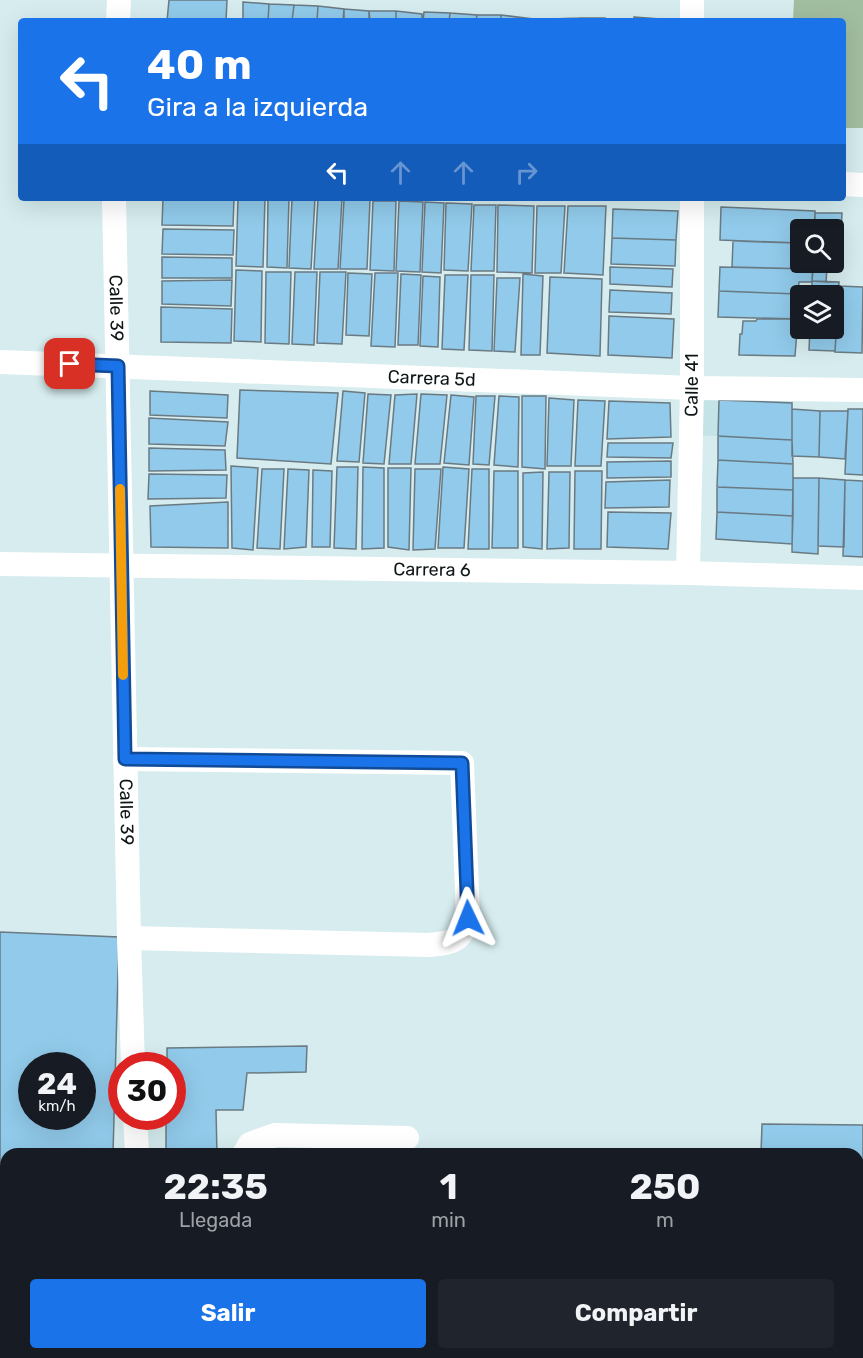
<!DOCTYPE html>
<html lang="es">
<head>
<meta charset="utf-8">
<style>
	:root { --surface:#171b24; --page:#20242c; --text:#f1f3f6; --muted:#9ea1a6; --accent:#1a73e8 }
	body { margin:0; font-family:Rubik,sans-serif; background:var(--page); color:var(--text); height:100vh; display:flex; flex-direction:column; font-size:22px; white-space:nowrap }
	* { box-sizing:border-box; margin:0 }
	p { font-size:20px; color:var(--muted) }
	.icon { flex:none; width:33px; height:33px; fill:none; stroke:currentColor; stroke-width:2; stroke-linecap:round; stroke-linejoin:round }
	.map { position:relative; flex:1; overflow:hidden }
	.drawer { position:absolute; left:0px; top:1148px; width:864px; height:212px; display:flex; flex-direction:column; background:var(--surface); border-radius:18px 18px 0 0; box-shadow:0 6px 24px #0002 }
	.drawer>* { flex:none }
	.hud { position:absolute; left:18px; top:18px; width:828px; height:183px; border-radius:6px; box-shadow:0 6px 24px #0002; background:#1a73e8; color:#fff; overflow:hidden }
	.buttons { position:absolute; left:790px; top:219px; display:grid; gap:12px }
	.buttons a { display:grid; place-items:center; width:54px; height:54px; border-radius:6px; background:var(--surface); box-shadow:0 6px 24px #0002; font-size:30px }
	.speed { position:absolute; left:18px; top:1052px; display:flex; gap:12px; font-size:30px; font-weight:700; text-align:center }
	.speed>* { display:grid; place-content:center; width:78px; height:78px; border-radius:50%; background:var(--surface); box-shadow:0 6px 24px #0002; line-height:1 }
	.speed small { font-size:15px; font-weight:400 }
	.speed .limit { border:9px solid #d22; background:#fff; color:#111 }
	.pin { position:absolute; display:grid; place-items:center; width:51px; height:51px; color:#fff; margin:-26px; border-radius:12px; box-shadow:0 3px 9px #0006 }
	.me { position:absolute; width:66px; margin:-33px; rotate:358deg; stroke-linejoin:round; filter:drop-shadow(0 0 4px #0008) }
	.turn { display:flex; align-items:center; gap:21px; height:126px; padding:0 30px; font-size:27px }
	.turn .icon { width:78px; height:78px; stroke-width:2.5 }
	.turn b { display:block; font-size:42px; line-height:51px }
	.lanes { display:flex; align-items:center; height:57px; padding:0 30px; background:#0003; justify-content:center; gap:30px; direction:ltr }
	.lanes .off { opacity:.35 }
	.eta { display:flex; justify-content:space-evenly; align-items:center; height:102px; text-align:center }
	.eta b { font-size:36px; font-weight:700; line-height:42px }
	.cta { display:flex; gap:12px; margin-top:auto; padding:12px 30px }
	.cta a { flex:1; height:69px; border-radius:6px; background:var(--accent); color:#fff; font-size:24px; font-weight:700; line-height:69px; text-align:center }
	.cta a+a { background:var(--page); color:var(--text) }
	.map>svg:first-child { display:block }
	.built { fill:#c3e3e6 }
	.green { fill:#a2bea0 }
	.building { fill:#91caea; stroke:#6a7a83; stroke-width:1.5; fill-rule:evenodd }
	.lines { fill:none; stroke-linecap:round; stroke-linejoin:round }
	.minor { stroke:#fff; stroke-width:24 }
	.route-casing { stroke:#114b97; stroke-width:15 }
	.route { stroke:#1a73e8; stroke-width:10 }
	.slow { stroke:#f59e0b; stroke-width:10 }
	.labels { text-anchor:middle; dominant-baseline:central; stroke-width:6; stroke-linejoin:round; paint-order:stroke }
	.street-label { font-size:18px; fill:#0e1617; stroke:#d6ecee }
</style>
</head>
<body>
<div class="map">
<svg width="863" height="1358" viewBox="0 0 863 1358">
	<rect width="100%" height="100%" fill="#d6ecee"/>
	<!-- built -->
	<path class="built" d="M 697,397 L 793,398 L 792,440 L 695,435 Z"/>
	<!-- green -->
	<path class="green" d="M 794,0 L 863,0 L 863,128 L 843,128 L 843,21 L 793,21 Z"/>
	<!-- building -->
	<path class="building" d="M 169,0 L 227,0 L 226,21 L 167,21 Z
		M 243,2 L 269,4 L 268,21 L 243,21 Z
		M 269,4 L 294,5 L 292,21 L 268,21 Z
		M 294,5 L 318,6 L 317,21 L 292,21 Z
		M 318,6 L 344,9 L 343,21 L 317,21 Z
		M 344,9 L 369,11 L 369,21 L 344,21 Z
		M 369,11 L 396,11 L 396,21 L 370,21 Z
		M 396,11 L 422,14 L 422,21 L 396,21 Z
		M 424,12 L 450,13 L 449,21 L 423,21 Z
		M 450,13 L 477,15 L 476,21 L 449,21 Z
		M 477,15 L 501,15 L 501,21 L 476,21 Z
		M 501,15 L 533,19 L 533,21 L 501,21 Z
		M 634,17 L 674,20 L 674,21 L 634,21 Z
		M 579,18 L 579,21 L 551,21 L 551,19 Z
		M 579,18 L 605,18 L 605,21 L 579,21 Z
		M 163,198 L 234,198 L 233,226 L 162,225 Z
		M 238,198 L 265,198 L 263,267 L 236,266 Z
		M 268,198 L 289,198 L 287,268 L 267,267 Z
		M 292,198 L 315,198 L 311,269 L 289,268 Z
		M 318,198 L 342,199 L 338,269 L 314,269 Z
		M 344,200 L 370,200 L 367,269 L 340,269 Z
		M 373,201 L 396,201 L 394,271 L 370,270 Z
		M 399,201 L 423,202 L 420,272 L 396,271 Z
		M 425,202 L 444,203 L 441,273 L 422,272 Z
		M 446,203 L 472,204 L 468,271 L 444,270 Z
		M 474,205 L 496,205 L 494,271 L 471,271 Z
		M 498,205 L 534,206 L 532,273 L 497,272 Z
		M 537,206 L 565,206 L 561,273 L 535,273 Z
		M 568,206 L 606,206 L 603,275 L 564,273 Z
		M 721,207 L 815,211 L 815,224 L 809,224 L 809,221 L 800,221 L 799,243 L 720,240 Z
		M 613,209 L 678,211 L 676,240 L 612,238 Z
		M 815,213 L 842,213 L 839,268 L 827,268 L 826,282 L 812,281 L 813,262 L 834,262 L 834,230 L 814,230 Z
		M 163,229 L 234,230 L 233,255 L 162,254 Z
		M 612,238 L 676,240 L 675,266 L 611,264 Z
		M 733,241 L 799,243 L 798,256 L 801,256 L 801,262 L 813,262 L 813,269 L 732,267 Z
		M 162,257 L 232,258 L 232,278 L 162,278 Z
		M 610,267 L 673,269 L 672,287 L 610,284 Z
		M 720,267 L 813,269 L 812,282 L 799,282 L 798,294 L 719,291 Z
		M 236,270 L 262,271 L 261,342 L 234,341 Z
		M 266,272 L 291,272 L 289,344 L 265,343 Z
		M 295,272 L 317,272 L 314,345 L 292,344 Z
		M 320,272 L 346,272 L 342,344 L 317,343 Z
		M 348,273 L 372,274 L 369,336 L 346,335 Z
		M 375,273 L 398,273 L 395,347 L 371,346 Z
		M 401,274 L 421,275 L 418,345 L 398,345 Z
		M 523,274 L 543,276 L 540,355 L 521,355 Z
		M 445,275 L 468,275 L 464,350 L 442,349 Z
		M 471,275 L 494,275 L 492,351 L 469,350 Z
		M 423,276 L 440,277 L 438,347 L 420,346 Z
		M 550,277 L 602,279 L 600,356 L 547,353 Z
		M 497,278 L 520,278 L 515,352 L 494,351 Z
		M 232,280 L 231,306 L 162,304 L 162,281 Z
		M 812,281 L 839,282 L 835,351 L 809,350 L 810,328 L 834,328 L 834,296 L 812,296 Z
		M 839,286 L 863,287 L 862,353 L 835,352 Z
		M 610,290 L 672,293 L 671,314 L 609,312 Z
		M 719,291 L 798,294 L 798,319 L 718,317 Z
		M 161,307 L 232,309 L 231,343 L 161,342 Z
		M 609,316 L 674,319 L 672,358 L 608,355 Z
		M 757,319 L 798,319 L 795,356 L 739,355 L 740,334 L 742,334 L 743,321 L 756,321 Z
		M 240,390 L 338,393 L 331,464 L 237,458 Z
		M 150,391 L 228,395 L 227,418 L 150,415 Z
		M 343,391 L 365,393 L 359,462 L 337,461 Z
		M 368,394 L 391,395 L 384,464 L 363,463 Z
		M 417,394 L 411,464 L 389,464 L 395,395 Z
		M 421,394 L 447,395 L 440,464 L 415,464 Z
		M 451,395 L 474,397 L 469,465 L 444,463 Z
		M 476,396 L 495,396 L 489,465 L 473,464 Z
		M 499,396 L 519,397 L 518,467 L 494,465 Z
		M 522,396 L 546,396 L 545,469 L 522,467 Z
		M 549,398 L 574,400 L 571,466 L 547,466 Z
		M 578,400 L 605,401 L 601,466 L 575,466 Z
		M 719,400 L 792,403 L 792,440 L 718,436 Z
		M 609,401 L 670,403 L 671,437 L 607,439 Z
		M 792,409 L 820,411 L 819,457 L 792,456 Z
		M 848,409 L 863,409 L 863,475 L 845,474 Z
		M 820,411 L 848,411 L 845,459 L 819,457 Z
		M 149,418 L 228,422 L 225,446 L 149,444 Z
		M 718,436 L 792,440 L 793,464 L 718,460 Z
		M 608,443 L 673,443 L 671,458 L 607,457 Z
		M 149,448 L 225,450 L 226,470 L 149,471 Z
		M 718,460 L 793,464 L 793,490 L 717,487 Z
		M 671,461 L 671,477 L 607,478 L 607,462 Z
		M 231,466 L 258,468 L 253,550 L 232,548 Z
		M 337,467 L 358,467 L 356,549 L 334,548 Z
		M 363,467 L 384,468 L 384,548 L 362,549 Z
		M 443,467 L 469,469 L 464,548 L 438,548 Z
		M 388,468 L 411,468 L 409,550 L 388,547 Z
		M 262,469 L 284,469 L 280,549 L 257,548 Z
		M 288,469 L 309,470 L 306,547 L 284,549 Z
		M 415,469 L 441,469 L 435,549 L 413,550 Z
		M 472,469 L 489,469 L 489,549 L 468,549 Z
		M 313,470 L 332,471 L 330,547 L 312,547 Z
		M 494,471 L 518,471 L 518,548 L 492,548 Z
		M 575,471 L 602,471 L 601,549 L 574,549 Z
		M 543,472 L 542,549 L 523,547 L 523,473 Z
		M 549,472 L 570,472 L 569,548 L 547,549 Z
		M 149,474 L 227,475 L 226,498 L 148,499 Z
		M 793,478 L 819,478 L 818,554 L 792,552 Z
		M 819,478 L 845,480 L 844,547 L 818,546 Z
		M 670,480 L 669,507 L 605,508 L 606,482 Z
		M 845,480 L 863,481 L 863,557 L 843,556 Z
		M 717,487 L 793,490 L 793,516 L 717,512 Z
		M 228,502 L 228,548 L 151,547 L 150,506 Z
		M 608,512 L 671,513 L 668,549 L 607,547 Z
		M 717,512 L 793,516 L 792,544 L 716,539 Z
		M 0,932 L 119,937 L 113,1154 L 6,1154 L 6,1353 L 107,1353 L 107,1358 L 0,1358 ZM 32,1065 L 82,1065 L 82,1116 L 32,1116 Z
		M 307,1046 L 306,1072 L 247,1073 L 243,1110 L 216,1110 L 217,1154 L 166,1154 L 166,1116 L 172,1116 L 172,1065 L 167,1065 L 167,1048 Z
		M 762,1124 L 863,1125 L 863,1345 L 858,1345 L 858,1154 L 761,1154 Z
		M 165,1353 L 217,1353 L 217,1358 L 164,1358 Z
		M 262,1353 L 505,1353 L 505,1358 L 262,1358 Z"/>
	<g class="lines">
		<!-- minor -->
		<g class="minor">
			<path d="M 692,0 L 692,21"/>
			<path d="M 118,21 L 119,0"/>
			<path d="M 843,184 L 863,185"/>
			<path id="s1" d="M 114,198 L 129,938 L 133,1065"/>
			<path id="s2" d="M 0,362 L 692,388 L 863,390"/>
			<path id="s3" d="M 0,564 L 688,573 L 863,578"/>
			<path id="s4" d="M 688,573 L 692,388 L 692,198"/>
			<path d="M 125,759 L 462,763 L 468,918 C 459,943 455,942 429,945 L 129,938"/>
			<path d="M 135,1116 L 137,1154"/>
			<path d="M 244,1154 L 250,1144 L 275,1135 L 407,1138"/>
			<path d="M 145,1353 L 145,1358"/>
			<path d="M 233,1358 L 233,1353"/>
		</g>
	</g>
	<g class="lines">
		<!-- route casing -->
		<g class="route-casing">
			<path id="route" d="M 70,364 L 118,366 L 125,759 L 462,763 L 468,918"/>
		</g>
		<!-- route -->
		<use href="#route" class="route"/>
		<!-- slow -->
		<path class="slow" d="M 120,489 L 123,675"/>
	</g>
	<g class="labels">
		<!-- street labels -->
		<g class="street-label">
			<text stroke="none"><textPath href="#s1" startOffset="110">Calle 39</textPath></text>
			<text stroke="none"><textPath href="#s2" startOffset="432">Carrera 5d</textPath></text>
			<text stroke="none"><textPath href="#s4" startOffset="188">Calle 41</textPath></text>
			<text stroke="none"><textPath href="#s3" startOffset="432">Carrera 6</textPath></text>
			<text stroke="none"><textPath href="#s1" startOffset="614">Calle 39</textPath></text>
		</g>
	</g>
</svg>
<div class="buttons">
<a><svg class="icon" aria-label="search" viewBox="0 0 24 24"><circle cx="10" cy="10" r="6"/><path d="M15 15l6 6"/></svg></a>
<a><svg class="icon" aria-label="layers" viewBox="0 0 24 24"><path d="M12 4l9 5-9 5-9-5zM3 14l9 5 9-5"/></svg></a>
</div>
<div class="speed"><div>24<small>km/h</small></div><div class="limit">30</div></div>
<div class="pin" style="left:70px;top:364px;background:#d93025"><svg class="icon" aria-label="arrive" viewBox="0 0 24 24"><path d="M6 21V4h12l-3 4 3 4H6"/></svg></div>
<svg class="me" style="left:468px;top:918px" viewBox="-20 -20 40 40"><path d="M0-17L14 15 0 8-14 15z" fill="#1a73e8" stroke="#fff" stroke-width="4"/></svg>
<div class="hud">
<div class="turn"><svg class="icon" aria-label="left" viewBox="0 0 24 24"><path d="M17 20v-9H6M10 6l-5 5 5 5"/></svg><div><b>40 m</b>Gira a la izquierda</div></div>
<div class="lanes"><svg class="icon" aria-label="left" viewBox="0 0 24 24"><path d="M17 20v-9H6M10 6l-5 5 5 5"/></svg><svg class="icon off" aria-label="ahead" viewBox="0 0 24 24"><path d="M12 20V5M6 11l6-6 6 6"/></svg><svg class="icon off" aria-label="ahead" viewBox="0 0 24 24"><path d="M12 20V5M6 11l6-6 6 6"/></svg><svg class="icon off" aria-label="right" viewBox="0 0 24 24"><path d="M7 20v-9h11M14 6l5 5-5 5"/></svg></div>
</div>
<section class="drawer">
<div class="eta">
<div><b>22:35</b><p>Llegada</p></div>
<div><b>1</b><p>min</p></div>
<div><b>250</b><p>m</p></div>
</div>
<div class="cta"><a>Salir</a><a>Compartir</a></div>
</section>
</div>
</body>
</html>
